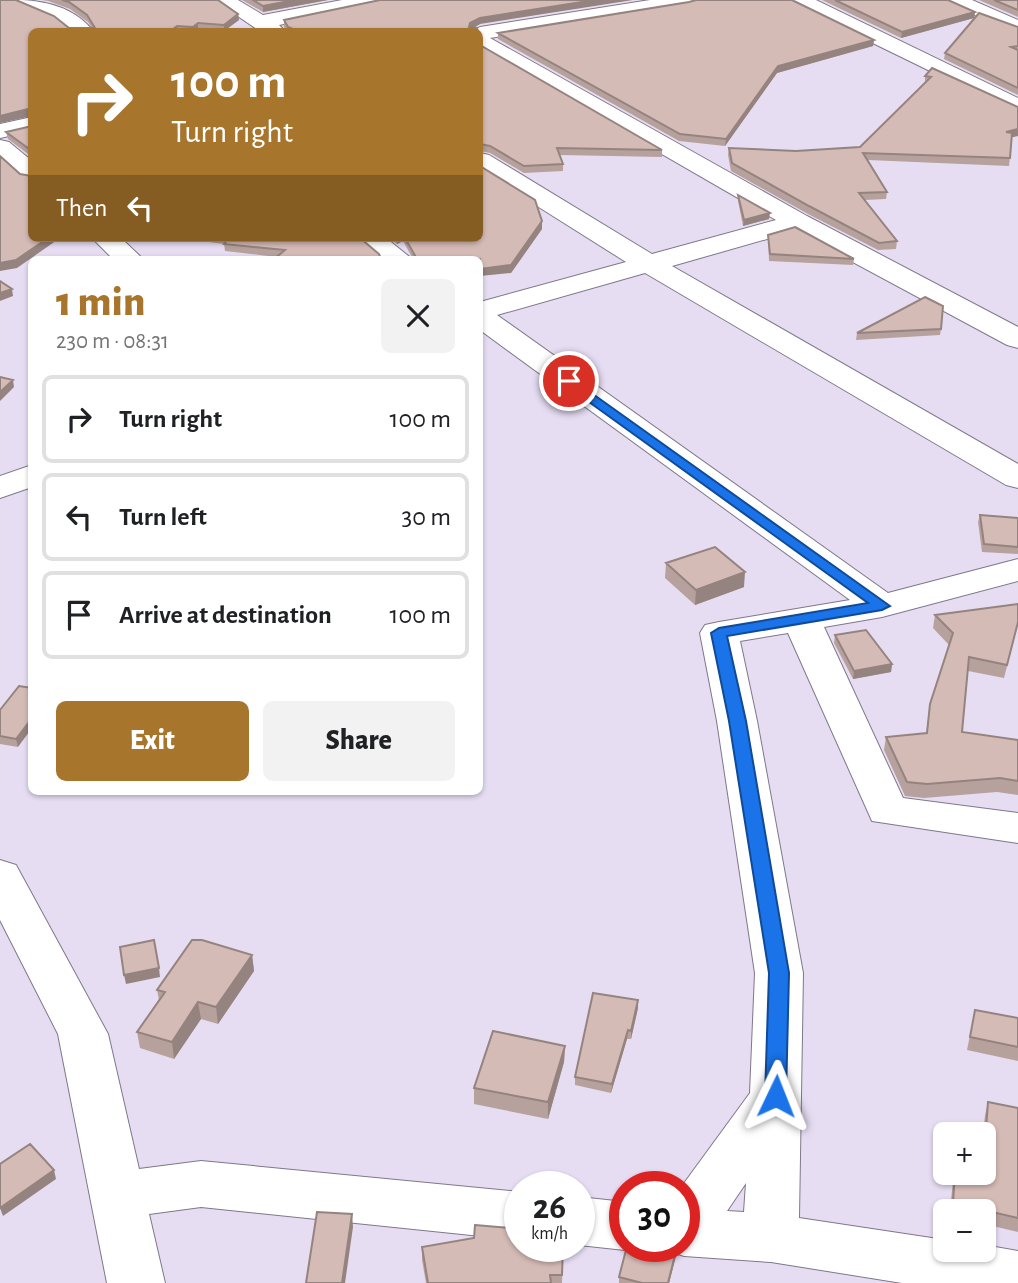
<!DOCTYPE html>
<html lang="en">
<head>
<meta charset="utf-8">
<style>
	:root { --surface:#fff; --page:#f2f2f2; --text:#202124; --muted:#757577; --line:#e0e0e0; --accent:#a7752c }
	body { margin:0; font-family:"Alegreya Sans",sans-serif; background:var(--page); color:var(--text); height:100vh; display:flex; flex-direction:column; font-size:26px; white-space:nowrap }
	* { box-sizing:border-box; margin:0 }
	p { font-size:23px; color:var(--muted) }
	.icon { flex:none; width:38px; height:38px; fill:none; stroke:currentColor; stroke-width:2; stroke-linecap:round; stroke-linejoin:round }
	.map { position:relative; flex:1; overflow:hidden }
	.drawer { position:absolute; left:28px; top:256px; width:455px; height:539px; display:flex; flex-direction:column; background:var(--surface); border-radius:10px; box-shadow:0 2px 5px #0004 }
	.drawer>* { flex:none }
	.banner { position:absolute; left:28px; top:28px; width:455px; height:214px; border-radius:10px; box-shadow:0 2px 5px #0004; background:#a7752c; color:#fff; overflow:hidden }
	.tools { position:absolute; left:933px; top:1122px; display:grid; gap:14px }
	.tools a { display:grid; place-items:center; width:63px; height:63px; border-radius:10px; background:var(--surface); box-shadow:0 2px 5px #0004; font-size:35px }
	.speed { position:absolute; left:504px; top:1171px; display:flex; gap:14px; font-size:35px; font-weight:700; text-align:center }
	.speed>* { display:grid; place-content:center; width:91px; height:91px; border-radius:50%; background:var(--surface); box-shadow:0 2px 5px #0004; line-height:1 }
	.speed small { font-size:18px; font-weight:400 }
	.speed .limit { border:10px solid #d22; background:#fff; color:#111 }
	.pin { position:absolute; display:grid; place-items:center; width:60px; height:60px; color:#fff; margin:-30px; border:4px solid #fff; border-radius:50%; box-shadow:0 2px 7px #0007 }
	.me { position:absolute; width:77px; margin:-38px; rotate:2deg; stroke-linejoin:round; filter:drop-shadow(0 0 5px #0008) }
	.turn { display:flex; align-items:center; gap:24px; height:147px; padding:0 28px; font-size:32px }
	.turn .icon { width:91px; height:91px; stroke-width:2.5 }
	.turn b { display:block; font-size:49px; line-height:60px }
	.then { display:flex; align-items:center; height:66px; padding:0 28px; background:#0003; gap:14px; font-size:26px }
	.round { display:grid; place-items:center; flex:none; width:74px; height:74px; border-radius:10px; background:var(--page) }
	.overview { display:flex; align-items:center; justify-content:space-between; height:119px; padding:0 28px }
	h1 { font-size:42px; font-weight:800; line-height:52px; color:var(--accent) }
	.primary-button { display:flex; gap:14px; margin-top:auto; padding:14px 28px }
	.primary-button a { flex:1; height:80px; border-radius:10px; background:var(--accent); color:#fff; font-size:28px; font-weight:800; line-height:80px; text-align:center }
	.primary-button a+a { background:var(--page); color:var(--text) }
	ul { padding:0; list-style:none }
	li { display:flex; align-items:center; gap:21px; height:88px; margin:0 14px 10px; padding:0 14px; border:4px solid var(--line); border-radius:10px }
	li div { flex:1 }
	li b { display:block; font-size:26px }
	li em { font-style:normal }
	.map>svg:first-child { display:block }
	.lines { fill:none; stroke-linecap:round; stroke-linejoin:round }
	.minor-casing { stroke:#7f778a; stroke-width:2 }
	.minor { fill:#fff; fill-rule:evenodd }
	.wall { fill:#b7a19d }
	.shaded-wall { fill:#95837f }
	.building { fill:#d5bbb6; stroke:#95837f; stroke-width:2 }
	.route { fill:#1a73e8; stroke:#114b97; stroke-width:2 }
</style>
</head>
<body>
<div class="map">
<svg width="1018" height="1283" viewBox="0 0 1018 1283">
	<rect width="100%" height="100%" fill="#e6ddf3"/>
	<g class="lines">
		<!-- minor casing -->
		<g class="minor-casing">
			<path id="minor" d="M 15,0 C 44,0 75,7 94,32 L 70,32 L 56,20 L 18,4 Z
				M 214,0 L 238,0 L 263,15 L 342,0 L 382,0 L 379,4 L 372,6 L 279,25 L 286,32 L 261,32 Z
				M 650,0 L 698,0 L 695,4 L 688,6 L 490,38 L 807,216 L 1018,327 L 1018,348 L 1007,345 L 795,231 L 672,266 L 1018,464 L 1018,488 L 1006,485 L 645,273 L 497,315 L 888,593 L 1018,559 L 1018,581 L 882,617 L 824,627 L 903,798 L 1018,813 L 1018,843 L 872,821 L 788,633 L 740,641 L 757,721 L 803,973 L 799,1218 L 945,1240 L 945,1250 L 984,1250 L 984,1245 L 1018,1251 L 1018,1283 L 902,1283 L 771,1262 L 684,1256 L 664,1249 L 663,1246 L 684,1246 L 684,1186 L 682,1186 L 750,1093 L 755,973 L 717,721 L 700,633 L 705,625 L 719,622 L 850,600 L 480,330 L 480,302 L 626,262 L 480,170 L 480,153 L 489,155 L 652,254 L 776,220 L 480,49 L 480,32 L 471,32 L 480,27 ZM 746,1183 L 744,1212 L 727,1211 Z
				M 790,0 L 816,0 L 1018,98 L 1018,114 L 793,4 Z
				M 945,0 L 972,0 L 1018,20 L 1018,33 L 948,4 Z
				M 32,117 L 32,131 L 0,138 L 0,124 Z
				M 0,140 L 9,142 L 32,161 L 32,181 L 23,179 L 0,159 Z
				M 92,238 L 121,238 L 143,259 L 113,259 Z
				M 356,238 L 386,238 L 412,259 L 380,259 Z
				M 32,465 L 32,487 L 0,498 L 0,476 Z
				M 0,860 L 16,865 L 108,1034 L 139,1169 L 201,1161 L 520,1192 L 520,1240 L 201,1207 L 149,1214 L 165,1283 L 107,1283 L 58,1034 L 0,920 Z
				M 579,1197 L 625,1202 L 625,1246 L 636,1246 L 625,1250 L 579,1245 Z"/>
		</g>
		<!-- minor -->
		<use href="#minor" class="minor"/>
	</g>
	<!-- wall -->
	<path class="wall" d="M 0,0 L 69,28 L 92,28 L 88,22 L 70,9 L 48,1 L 42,0 L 218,0 L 238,14 L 239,20 L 224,31 L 198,29 L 196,32 L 32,32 L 32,115 L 0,123 Z
		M 242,0 L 328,0 L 263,12 Z
		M 822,0 L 948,0 L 975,12 L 974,18 L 901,38 Z
		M 979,0 L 1018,0 L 1018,17 Z
		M 689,2 L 874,40 L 873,46 L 777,73 L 725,146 L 679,141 L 498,39 L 498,33 Z
		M 284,20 L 480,24 L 473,28 L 478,32 L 287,32 L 284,27 Z
		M 1018,27 L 1018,95 L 944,59 L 945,53 Z
		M 480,45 L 662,150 L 662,157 L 560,155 L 563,164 L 563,171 L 524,173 L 490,153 L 480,151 Z
		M 932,68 L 1012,137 L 1009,166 L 868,160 L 887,192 L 886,199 L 865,200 L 897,241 L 896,249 L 878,250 L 808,214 L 731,171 L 728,155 L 729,148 L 796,151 L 860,147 L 925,82 L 925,76 Z
		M 32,126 L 32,157 L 8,139 L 6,132 Z
		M 738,195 L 769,219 L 743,226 L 738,201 Z
		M 542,229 L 511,273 L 480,259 L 413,259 L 403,241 L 397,244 L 390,238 L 480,238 Z
		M 768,235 L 854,259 L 853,265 L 769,261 Z
		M 177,238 L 360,238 L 277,257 L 225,251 L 224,244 Z
		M 941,329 L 940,335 L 856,340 L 857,333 Z
		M 980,515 L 1018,518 L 1018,554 L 982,552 L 978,522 Z
		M 666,563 L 744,587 L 695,605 L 665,578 Z
		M 935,615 L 1018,624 L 1004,678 L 968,671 L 962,732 L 1018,740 L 1018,795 L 997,792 L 924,798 L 905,796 L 884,750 L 886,737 L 926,734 L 930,704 L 949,645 L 933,628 Z
		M 835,635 L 892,664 L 891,672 L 853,679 L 834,643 Z
		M 19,686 L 18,747 L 0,744 L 0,710 Z
		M 252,955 L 254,971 L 218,1024 L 201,1019 L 174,1059 L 140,1048 L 137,1032 L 159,1000 L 157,990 Z
		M 638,1008 L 631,1039 L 627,1039 L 611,1093 L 575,1085 L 575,1077 Z
		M 975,1010 L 1018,1018 L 1018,1061 L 967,1050 Z
		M 565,1046 L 564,1062 L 548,1119 L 474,1104 L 474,1088 Z
		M 988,1102 L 1018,1108 L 1018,1232 L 984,1224 L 984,1211 L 950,1211 L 953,1180 L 954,1172 L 984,1172 L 983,1134 L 985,1115 Z
		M 563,1246 L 562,1283 L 426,1283 L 422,1260 L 422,1247 Z
		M 677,1247 L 676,1256 L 669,1283 L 619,1283 L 619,1277 Z"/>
	<!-- shaded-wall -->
	<path class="shaded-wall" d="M 295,0 L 328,0 L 263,12 L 263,6 Z
		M 595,0 L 633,0 L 480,24 L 470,30 L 469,32 L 470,23 L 480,18 Z
		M 975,12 L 974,18 L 901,38 L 902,32 Z
		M 238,14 L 239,20 L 224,31 L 224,25 Z
		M 198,23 L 198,29 L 196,32 L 194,32 L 193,27 Z
		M 177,26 L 178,32 L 172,32 L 172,30 Z
		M 874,40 L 873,46 L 777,73 L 725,146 L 726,139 L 778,66 Z
		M 32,108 L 32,116 L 0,123 L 0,116 Z
		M 1018,129 L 1018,136 L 1005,139 L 1006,132 Z
		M 770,213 L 769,219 L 743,226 L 744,220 Z
		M 542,221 L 542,229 L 511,273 L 480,276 L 480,269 Z
		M 48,238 L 60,238 L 17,268 L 0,271 L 0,263 Z
		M 397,238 L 402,238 L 403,241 L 397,244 Z
		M 12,289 L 13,296 L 0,301 L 0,293 Z
		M 13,380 L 14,387 L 0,401 L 0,392 Z
		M 745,572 L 744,587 L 695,605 L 696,590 Z
		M 892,664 L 891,672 L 853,679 L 854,671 Z
		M 32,718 L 32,728 L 18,747 L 16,739 Z
		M 252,955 L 254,971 L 218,1024 L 216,1007 Z
		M 159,968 L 160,977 L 126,984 L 124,975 Z
		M 638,1000 L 638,1008 L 631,1039 L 631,1031 Z
		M 198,1002 L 201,1019 L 174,1059 L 172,1042 Z
		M 628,1030 L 627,1039 L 611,1093 L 612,1084 Z
		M 565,1046 L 564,1062 L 548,1119 L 548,1102 Z
		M 54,1170 L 56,1179 L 3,1216 L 0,1208 Z
		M 352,1214 L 353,1227 L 345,1283 L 342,1283 Z
		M 677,1247 L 676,1256 L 669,1283 L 668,1283 Z"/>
	<!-- building -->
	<path class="building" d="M 0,0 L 16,0 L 54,16 L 69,28 L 95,28 L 87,15 L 69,2 L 62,0 L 218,0 L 238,14 L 224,25 L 198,23 L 193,27 L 177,26 L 172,30 L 161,29 L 149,32 L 32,32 L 32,108 L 0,116 Z
		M 253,0 L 295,0 L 263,6 Z
		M 380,0 L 595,0 L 480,18 L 470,23 L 469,27 L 477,28 L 478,32 L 300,32 L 288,27 L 284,20 Z
		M 696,0 L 792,0 L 874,40 L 778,66 L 726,139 L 680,134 L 498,33 L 689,2 Z
		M 835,0 L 948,0 L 975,12 L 902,32 Z
		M 994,0 L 1018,0 L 1018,10 Z
		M 979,13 L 1018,27 L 1018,46 L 1011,47 L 1018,50 L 1018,88 L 945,53 Z
		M 480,45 L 662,150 L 557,148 L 563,164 L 524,166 L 490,146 L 480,144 Z
		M 932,68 L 1018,107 L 1018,129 L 1006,132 L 1012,133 L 1010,158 L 863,153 L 887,192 L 859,193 L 897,241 L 879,243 L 809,206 L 732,163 L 729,148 L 796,151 L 860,147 L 931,77 L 925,76 Z
		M 32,126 L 32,151 L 6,132 Z
		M 0,156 L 20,174 L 32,176 L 32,238 L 48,238 L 16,260 L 0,263 Z
		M 480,166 L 535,200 L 542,221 L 511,265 L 480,269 L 480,259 L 417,259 L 405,238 L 480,238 Z
		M 738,195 L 770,213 L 744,220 Z
		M 795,227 L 854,259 L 770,254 L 768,235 Z
		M 229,238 L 360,238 L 379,254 L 381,259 L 274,259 L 285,250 L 224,244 Z
		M 0,281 L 12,289 L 0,293 Z
		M 925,297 L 943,306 L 941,329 L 857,333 Z
		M 0,377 L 13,380 L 0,392 Z
		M 980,515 L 1018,518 L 1018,547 L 984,544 Z
		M 715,547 L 745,572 L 696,590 L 666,563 Z
		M 1018,604 L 1018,622 L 1007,665 L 969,657 L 962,732 L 1018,740 L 1018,781 L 1000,778 L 927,784 L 907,782 L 886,737 L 927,733 L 930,704 L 953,633 L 935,615 Z
		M 866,630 L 892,664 L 854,671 L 835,635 Z
		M 19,686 L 32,688 L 32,718 L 16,739 L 0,736 L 0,710 Z
		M 154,940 L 159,968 L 124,975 L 120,947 Z
		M 192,940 L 202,940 L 252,955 L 216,1007 L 198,1002 L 172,1042 L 137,1032 L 165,992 L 157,990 Z
		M 593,993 L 638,1000 L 631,1031 L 628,1030 L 612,1084 L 575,1077 Z
		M 975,1010 L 1018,1018 L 1018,1047 L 970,1037 Z
		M 493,1031 L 565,1046 L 548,1102 L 474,1088 Z
		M 988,1102 L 1018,1108 L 1018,1218 L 953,1203 L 955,1172 L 984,1172 L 984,1157 Z
		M 30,1144 L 54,1170 L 0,1208 L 0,1164 Z
		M 317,1212 L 352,1214 L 342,1283 L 306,1283 Z
		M 475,1225 L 520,1229 L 520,1246 L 563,1246 L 562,1275 L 550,1275 L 551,1283 L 428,1283 L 422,1247 L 474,1238 Z
		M 627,1246 L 671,1246 L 677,1247 L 668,1283 L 642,1283 L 619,1277 Z"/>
	<!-- route -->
	<path class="route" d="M 569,377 L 890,606 L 882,610 L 727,636 L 746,721 L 789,973 L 786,1096 L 783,1102 L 776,1104 L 768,1102 L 765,1096 L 769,973 L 729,721 L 711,633 L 719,628 L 868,603 L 564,384 L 563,381 Z"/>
</svg>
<div class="tools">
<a>+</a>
<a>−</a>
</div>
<div class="speed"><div>26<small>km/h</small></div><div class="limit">30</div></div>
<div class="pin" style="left:569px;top:381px;background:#d93025"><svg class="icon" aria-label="arrive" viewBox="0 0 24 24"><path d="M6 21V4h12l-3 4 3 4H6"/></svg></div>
<svg class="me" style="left:776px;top:1096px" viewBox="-20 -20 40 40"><path d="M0-17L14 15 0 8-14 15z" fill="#1a73e8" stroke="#fff" stroke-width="4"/></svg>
<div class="banner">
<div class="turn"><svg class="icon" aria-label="right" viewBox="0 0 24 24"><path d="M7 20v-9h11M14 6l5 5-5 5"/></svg><div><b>100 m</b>Turn right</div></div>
<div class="then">Then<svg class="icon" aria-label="left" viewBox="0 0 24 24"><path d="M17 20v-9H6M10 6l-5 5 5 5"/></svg></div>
</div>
<section class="drawer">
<div class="overview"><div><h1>1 min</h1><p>230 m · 08:31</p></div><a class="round"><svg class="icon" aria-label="close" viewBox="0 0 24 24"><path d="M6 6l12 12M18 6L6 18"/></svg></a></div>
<ul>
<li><svg class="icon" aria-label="right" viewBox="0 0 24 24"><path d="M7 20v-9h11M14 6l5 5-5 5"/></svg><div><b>Turn right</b></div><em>100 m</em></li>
<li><svg class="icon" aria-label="left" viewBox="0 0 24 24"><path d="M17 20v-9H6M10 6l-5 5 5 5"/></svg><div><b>Turn left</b></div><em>30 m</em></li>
<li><svg class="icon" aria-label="arrive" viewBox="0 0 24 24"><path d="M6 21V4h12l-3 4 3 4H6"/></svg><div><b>Arrive at destination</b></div><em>100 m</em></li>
</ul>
<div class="primary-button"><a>Exit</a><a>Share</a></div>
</section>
</div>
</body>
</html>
